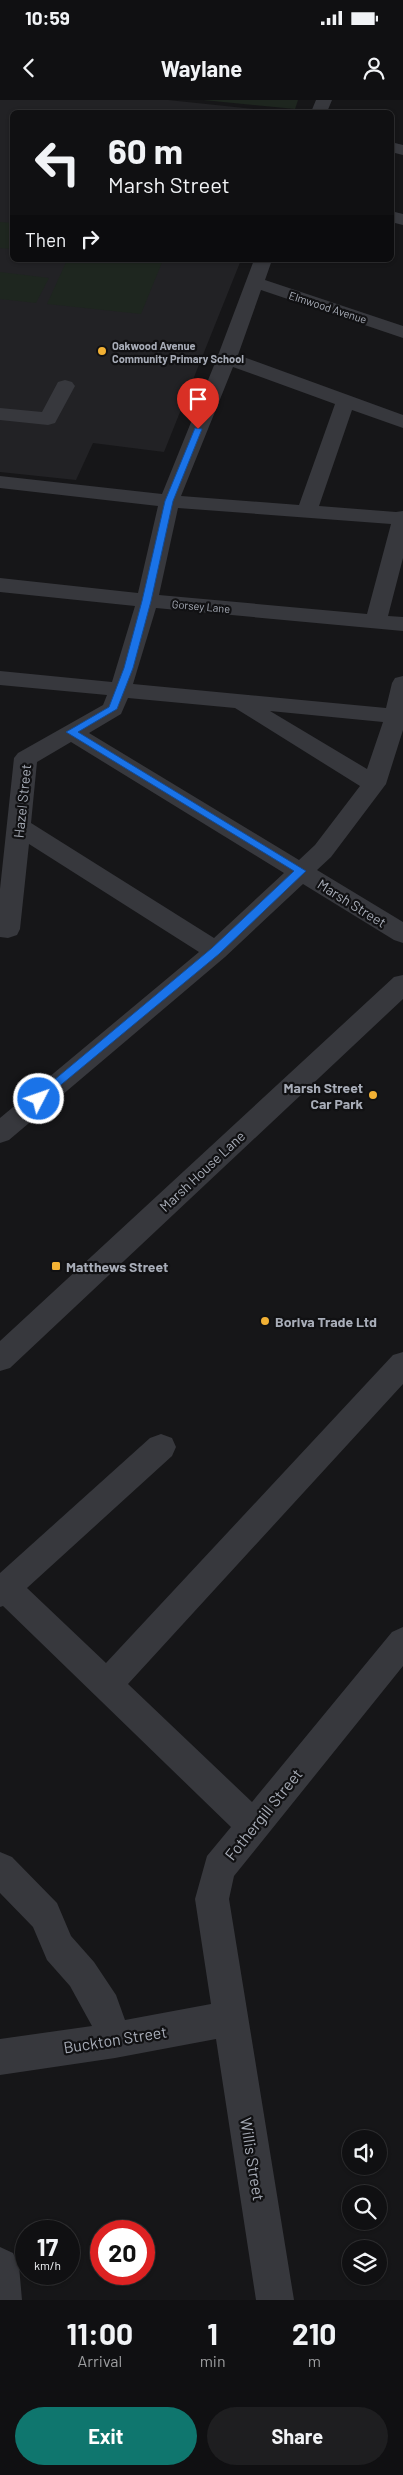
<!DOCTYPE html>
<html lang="en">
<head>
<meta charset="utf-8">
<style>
	:root { --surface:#101012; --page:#1e1e20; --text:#f1f3f6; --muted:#9c9d9f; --line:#303032; --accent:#0f766e }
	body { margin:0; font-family:Barlow,sans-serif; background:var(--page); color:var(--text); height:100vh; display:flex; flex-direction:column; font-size:19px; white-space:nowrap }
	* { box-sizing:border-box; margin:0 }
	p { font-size:16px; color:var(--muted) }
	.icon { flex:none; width:28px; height:28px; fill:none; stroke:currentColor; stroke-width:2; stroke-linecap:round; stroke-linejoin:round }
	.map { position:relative; height:2200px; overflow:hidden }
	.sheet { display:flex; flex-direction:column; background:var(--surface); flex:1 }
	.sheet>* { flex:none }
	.hud { position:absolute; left:10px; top:10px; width:384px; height:152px; border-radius:8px; box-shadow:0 1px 4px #0004,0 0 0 1px var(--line); background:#101012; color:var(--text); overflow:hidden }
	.controls { position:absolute; left:342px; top:2030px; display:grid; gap:10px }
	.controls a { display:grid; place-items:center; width:45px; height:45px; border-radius:50%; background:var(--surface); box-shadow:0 1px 4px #0004,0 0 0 1px var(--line); font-size:25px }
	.speed { position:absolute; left:15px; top:2120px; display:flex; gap:10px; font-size:25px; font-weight:700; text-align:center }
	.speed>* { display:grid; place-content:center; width:65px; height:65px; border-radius:50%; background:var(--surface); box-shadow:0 1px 4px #0004,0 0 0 1px var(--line); line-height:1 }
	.speed small { font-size:12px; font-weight:400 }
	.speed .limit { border:8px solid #d22; background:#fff; color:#111 }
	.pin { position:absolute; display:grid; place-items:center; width:42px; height:42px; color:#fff; margin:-51px -21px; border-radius:50% 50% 50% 0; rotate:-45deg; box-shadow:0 0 5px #0007 }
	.pin .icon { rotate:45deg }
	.me { position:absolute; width:55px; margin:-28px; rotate:49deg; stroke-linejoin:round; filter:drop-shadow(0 0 4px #0008) }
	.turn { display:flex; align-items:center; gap:18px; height:105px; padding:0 15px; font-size:22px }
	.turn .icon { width:65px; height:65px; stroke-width:2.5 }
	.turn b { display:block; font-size:35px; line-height:42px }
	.then { display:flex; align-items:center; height:48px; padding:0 15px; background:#0003; gap:10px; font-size:19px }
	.eta { display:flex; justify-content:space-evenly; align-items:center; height:85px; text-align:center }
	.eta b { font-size:30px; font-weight:700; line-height:35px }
	.button { display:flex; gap:10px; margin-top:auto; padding:10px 15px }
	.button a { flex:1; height:58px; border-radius:30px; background:var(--accent); color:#fff; font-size:20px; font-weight:700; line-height:58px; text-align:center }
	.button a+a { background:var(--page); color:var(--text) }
	.status { display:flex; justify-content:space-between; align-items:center; height:35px; padding:0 25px; background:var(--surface); direction:ltr }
	.status svg { height:14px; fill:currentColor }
	header { display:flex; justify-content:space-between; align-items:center; height:65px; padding:0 15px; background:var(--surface); font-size:22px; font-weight:700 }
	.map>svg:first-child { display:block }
	.built { fill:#222225 }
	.green { fill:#1e261f }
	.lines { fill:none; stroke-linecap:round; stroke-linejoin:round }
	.minor { fill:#37383d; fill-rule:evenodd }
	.route { fill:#1a73e8; stroke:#114b97 }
	.poi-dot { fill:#f2b134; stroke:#111113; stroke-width:2 }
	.labels { text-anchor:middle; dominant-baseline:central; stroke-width:4.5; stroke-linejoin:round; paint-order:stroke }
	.far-street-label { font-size:11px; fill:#a8adb8; stroke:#111113 }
	.far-poi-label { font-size:11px; font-weight:bold; fill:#a8adb8; stroke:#111113; text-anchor:start }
	.street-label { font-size:14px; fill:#a8adb8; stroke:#111113 }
	.poi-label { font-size:14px; font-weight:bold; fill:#a8adb8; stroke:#111113; text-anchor:start }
	.near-street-label { font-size:16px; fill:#a8adb8; stroke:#111113 }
</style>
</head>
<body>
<div class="status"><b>10:59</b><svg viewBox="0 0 49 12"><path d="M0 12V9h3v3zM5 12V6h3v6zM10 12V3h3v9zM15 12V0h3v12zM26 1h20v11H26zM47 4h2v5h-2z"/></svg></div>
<header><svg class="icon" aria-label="back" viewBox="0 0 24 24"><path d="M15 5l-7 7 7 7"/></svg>Waylane<svg class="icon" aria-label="person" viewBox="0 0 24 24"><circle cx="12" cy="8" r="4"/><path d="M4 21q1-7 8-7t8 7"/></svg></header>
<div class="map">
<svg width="403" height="2200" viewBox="0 0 403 2200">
	<rect width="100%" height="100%" fill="#161618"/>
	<!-- built -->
	<path class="built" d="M 0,0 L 168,0 L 283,12 L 12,12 L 12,160 L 241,160 L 164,352 L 93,343 L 76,380 L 0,372 Z"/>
	<!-- green -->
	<path class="green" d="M 203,0 L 298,0 L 295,9 Z
		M 0,122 L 12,123 L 12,149 L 0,148 Z
		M 67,160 L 163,160 L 141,214 L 47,204 Z
		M 0,172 L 49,178 L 36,203 L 0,199 Z"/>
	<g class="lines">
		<!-- minor -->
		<path class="minor" d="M 316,0 L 332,0 L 327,12 L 311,12 Z
			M 391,42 L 403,45 L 403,55 L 391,52 Z
			M 391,111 L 403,114 L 403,125 L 391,122 Z
			M 254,160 L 272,160 L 265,180 L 403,226 L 403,238 L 261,190 L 238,255 L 403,315 L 403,328 L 352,310 L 319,406 L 396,412 L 403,411 L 403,458 L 388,516 L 403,517 L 403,531 L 156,508 L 133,584 L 386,608 L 392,583 L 395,578 L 403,576 L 403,630 L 386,684 L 331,757 L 317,770 L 403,822 L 403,843 L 394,840 L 303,784 L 225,857 L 9,1040 L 0,1043 L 0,1018 L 199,852 L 29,744 L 20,829 L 17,835 L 8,838 L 0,837 L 0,789 L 14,658 L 18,653 L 103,605 L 107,595 L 0,585 L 0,571 L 112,582 L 135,506 L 0,492 L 0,478 L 138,493 L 158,406 L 0,388 L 0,376 L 162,394 L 217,258 ZM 233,267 L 335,304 L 299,405 L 181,396 ZM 178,408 L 391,424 L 367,514 L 159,495 ZM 128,598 L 235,608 L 360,686 L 315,745 L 299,760 L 89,633 L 121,614 ZM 270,611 L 383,622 L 367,669 ZM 71,642 L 284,773 L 214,838 L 31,723 L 37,662 Z
			M 65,280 L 72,282 L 75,286 L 55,323 L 48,325 L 0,320 L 0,308 L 42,312 L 58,282 Z
			M 403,875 L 403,899 L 10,1268 L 0,1271 L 0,1241 L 394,877 Z
			M 403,1252 L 403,1284 L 128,1584 L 252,1702 L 392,1532 L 403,1527 L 403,1566 L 234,1776 L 229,1799 L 294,2200 L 256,2200 L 216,1939 L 115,1958 L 0,1975 L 0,1939 L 92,1926 L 70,1886 L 47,1860 L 33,1827 L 0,1793 L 0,1752 L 12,1757 L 57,1803 L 71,1836 L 94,1862 L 116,1895 L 125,1920 L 211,1904 L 195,1799 L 207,1756 L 231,1727 L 3,1506 L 0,1507 L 0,1473 L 150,1338 L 161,1334 L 172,1338 L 176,1347 L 172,1356 L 27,1488 L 106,1563 L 393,1255 Z
			M 0,2147 L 13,2153 L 19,2166 L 22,2200 L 0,2200 Z"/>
	</g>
	<!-- route -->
	<path class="route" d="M 195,328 L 202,329 L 173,401 L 151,501 L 133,568 L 117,609 L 78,632 L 306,771 L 219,854 L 39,1003 L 34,999 L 35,996 L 212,848 L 294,771 L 66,632 L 109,607 L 124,568 L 142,501 L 165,401 Z"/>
	<!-- markers -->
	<g class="poi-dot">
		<circle cx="102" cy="251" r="5"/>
		<circle cx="373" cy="995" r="5"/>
		<rect x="51" y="1161" width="10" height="10" rx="2.5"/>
		<circle cx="265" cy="1221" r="5"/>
	</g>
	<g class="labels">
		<!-- far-street labels -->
		<g class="far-street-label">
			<text transform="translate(328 207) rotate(18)">Elmwood Avenue</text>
			<text transform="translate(201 506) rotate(5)">Gorsey Lane</text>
		</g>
		<!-- far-poi labels -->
		<g class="far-poi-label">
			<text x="112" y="245">Oakwood Avenue<tspan x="112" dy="13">Community Primary School</tspan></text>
		</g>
		<!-- street labels -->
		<g class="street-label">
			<text transform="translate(22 701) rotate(-84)">Hazel Street</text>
			<text transform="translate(352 803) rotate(32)">Marsh Street</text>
			<text transform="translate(202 1071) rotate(-43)">Marsh House Lane</text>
		</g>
		<!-- poi labels -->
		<g class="poi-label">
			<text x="363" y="987" text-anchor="end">Marsh Street<tspan x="363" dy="16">Car Park</tspan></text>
			<text x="66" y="1166">Matthews Street</text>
			<text x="275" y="1221">Boriva Trade Ltd</text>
		</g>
		<!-- near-street labels -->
		<g class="near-street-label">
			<text transform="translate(263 1714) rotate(-51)">Fothergill Street</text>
			<text transform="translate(115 1939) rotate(-9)">Buckton Street</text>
			<text transform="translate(253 2059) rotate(81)">Willis Street</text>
		</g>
	</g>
</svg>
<div class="controls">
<a><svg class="icon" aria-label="sound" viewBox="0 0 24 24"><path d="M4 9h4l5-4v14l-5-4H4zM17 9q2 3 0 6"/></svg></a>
<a><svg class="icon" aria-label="search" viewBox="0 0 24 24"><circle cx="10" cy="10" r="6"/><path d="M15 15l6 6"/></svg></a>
<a><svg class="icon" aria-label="layers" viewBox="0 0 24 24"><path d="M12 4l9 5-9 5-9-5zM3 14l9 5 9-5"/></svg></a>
</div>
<div class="speed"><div>17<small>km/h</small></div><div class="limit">20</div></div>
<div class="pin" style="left:198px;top:329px;background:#d93025"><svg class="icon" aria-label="arrive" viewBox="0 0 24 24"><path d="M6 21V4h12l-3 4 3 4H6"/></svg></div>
<svg class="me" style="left:39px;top:999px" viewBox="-20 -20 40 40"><circle r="17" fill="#1a73e8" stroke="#fff" stroke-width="3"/><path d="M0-11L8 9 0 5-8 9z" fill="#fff"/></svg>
<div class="hud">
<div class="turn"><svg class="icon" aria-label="left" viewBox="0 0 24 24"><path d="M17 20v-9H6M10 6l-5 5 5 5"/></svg><div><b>60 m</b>Marsh Street</div></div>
<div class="then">Then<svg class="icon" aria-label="right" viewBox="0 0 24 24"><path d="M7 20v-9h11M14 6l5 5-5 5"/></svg></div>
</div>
</div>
<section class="sheet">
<div class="eta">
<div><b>11:00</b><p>Arrival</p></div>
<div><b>1</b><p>min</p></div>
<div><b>210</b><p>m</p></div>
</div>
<div class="button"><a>Exit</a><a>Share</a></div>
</section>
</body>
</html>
